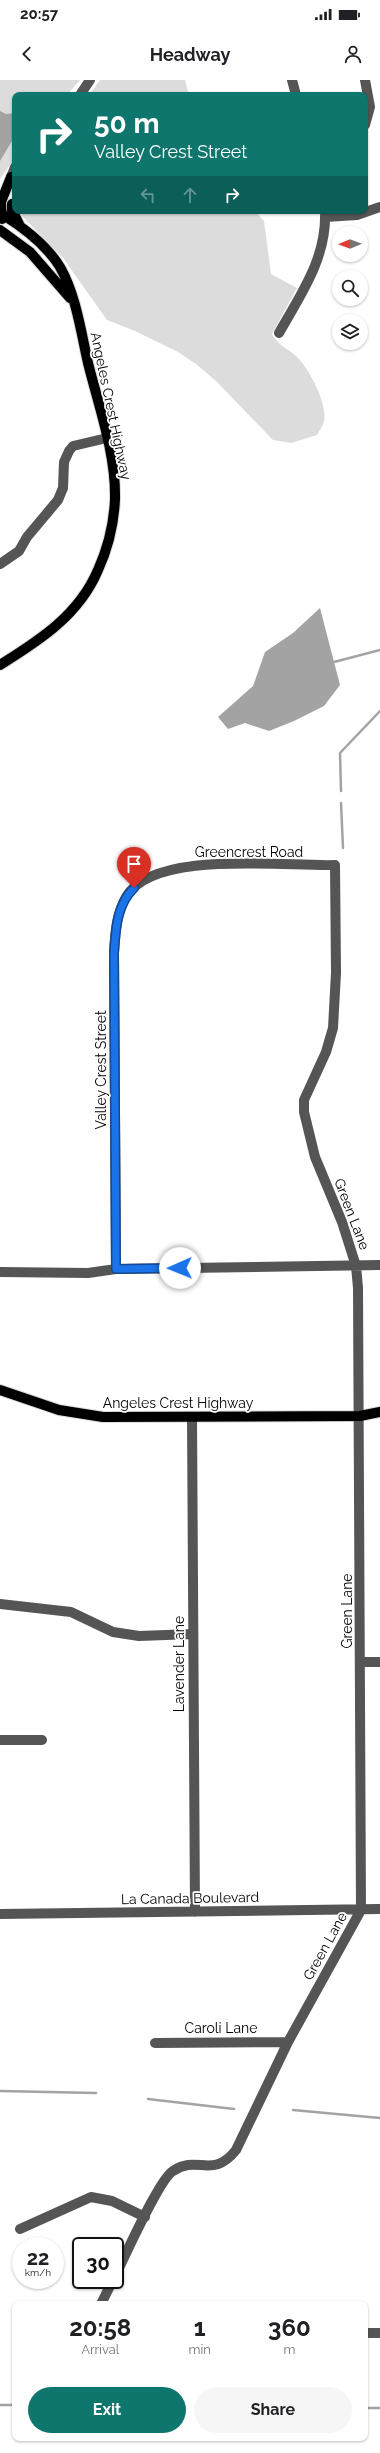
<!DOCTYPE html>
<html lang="en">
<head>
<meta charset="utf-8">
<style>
	:root { --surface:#fff; --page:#f6f6f6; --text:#202124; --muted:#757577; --accent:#0f766e }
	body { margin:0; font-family:Raleway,sans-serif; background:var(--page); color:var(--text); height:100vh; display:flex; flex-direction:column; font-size:15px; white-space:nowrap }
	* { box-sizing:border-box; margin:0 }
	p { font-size:13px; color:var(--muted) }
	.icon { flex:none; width:22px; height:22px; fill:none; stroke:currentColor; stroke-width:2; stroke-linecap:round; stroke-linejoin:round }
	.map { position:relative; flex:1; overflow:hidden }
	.details { position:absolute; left:12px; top:2221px; width:356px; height:140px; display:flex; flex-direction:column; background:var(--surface); border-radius:8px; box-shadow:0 1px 3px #0004 }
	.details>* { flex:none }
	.banner { position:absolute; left:12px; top:12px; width:356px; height:122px; border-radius:8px; box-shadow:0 1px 3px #0004; background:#0f766e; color:#fff; overflow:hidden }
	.needle { width:26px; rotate:269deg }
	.buttons { position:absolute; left:332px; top:146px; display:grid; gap:8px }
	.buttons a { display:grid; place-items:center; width:36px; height:36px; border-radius:50%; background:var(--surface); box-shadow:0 1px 3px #0004; font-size:20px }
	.speed { position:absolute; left:12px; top:2157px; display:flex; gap:8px; font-size:20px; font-weight:700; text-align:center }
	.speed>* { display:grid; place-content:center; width:52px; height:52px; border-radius:50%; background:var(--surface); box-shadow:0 1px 3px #0004; line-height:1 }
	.speed small { font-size:10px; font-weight:400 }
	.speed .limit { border:2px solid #111; border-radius:6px; background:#fff; color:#111 }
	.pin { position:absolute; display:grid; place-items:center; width:34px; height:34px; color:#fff; margin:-41px -17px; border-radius:50% 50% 50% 0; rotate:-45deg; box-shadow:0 0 4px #0007 }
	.pin .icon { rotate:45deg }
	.me { position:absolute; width:44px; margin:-22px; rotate:269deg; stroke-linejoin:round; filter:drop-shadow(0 0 3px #0008) }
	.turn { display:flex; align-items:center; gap:14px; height:84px; padding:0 16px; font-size:18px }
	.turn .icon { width:52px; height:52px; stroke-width:2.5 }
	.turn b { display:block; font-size:28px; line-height:34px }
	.lanes { display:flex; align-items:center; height:38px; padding:0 16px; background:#0003; justify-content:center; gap:20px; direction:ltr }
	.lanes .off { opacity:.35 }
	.eta { display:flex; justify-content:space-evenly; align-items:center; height:68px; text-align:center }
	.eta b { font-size:24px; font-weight:700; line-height:28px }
	.button { display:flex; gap:8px; margin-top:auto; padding:8px 16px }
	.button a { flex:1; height:46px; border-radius:24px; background:var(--accent); color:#fff; font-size:16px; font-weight:700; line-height:46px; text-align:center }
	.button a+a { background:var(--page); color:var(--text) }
	.status { display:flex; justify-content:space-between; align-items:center; height:28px; padding:0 20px; background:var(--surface); direction:ltr }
	.status svg { height:11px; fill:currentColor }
	header { display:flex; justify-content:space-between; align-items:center; height:52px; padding:0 16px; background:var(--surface); font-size:18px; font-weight:700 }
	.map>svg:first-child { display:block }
	.green { fill:#dcdcdc }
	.water { fill:#a3a3a3 }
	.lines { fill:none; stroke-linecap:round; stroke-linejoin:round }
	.stream { stroke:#a3a3a3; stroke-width:2.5 }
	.major-casing { stroke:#dbdbdb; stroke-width:12 }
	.minor { stroke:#555; stroke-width:10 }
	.major { stroke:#000; stroke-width:10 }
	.route-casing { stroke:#114b97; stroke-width:10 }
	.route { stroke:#1a73e8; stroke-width:7 }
	.labels { text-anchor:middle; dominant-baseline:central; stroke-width:3.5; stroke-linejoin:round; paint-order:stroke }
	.street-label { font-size:14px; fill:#000; stroke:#fff }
</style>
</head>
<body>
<div class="status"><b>20:57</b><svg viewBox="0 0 49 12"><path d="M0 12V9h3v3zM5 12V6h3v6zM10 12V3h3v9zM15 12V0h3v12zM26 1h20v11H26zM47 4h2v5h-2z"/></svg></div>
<header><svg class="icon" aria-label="back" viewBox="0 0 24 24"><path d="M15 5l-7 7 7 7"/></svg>Headway<svg class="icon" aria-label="person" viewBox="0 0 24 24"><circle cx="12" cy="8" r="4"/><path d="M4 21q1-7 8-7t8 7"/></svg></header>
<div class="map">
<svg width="380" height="2373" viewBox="0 0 380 2373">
	<rect width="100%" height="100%" fill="#fff"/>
	<!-- green -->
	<path class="green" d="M 0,0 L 80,0 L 67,15 L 15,15 L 15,78 L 0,99 Z
		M 100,0 L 185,0 L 189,15 L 89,15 Z
		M 21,131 L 255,131 L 264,141 L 271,194 L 297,208 L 272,254 C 281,269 289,268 299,279 C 310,291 328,325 324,341 C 323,346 319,351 317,355 L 291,363 L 273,360 L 216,301 L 196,284 L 178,272 L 135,251 L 107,240 L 63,178 L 22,136 Z"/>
	<!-- water -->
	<path class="water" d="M 0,31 L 6,34 L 15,33 L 15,56 L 0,81 Z
		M 320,528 L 340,605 L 324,626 L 294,641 L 269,651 L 245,643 L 228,649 L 218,637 L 253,606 L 265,572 L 293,553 Z"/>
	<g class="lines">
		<!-- stream -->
		<path class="stream" d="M 334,582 L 380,570
			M 341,711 L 340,673 L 380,631
			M 341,723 L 343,768
			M 0,2011 L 96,2013
			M 148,2019 L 234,2029
			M 293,2030 L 380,2038
			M 0,2325 L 15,2325
			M 365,2328 L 380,2328"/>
		<!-- major casing -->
		<g class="major-casing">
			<path id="major" d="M 12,124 L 12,130 L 19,144
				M 0,133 C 23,147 46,164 60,187 C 76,215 81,252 88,283 C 99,327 116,374 115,419 C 114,443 108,468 98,490 C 79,535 40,560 0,585
				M 2,139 L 1,122 L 11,97
				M 0,150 L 30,172 L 70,218
				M 0,1310 L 59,1330 L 103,1337 L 360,1336 L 380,1332"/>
		</g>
		<!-- minor -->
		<path class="minor" d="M 292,0 L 296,15
			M 80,15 L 90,0
			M 365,45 L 370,27 L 365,0
			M 11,97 L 15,87
			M 325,137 L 357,135 L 380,127
			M 279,253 C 301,214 327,178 325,131
			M 0,484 L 19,471 L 27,457 L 58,420 L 63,408 L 64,382 L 69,371 L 73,366 L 107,358
			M 0,1192 L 88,1193 L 116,1189 L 380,1185
			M 192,1337 L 195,1832
			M 0,1524 L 71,1532 L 113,1552 L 139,1556 L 193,1554
			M 361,1582 L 380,1582
			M 0,1660 L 42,1660
			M 0,1834 L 380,1829
			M 155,1963 L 288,1962
			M 20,2149 L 91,2117 L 112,2121 L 145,2137
			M 115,2196 C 125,2177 159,2099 173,2091 C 198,2074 212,2100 236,2070 L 288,1962 L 361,1830 L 358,1208 L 356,1186 L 342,1142 L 315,1077 L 304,1032 L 304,1020 L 326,972 L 333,948 L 336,893 L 335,785 C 285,787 154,769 126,817 C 116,835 115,854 114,873 L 116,1189
			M 101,2224 L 113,2200
			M 365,2253 L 380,2253"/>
		<!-- major -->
		<use href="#major" class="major"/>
	</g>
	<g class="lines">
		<!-- route casing -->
		<g class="route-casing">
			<path id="route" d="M 134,808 C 116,826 116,849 114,873 L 116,1189 L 180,1188"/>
		</g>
		<!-- route -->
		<use href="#route" class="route"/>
	</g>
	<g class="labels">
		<!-- street labels -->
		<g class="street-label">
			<text transform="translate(111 326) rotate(78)">Angeles Crest Highway</text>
			<text x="249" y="772">Greencrest Road</text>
			<text transform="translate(101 990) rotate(-90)">Valley Crest Street</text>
			<text transform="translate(352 1134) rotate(69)">Green Lane</text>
			<text x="178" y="1323">Angeles Crest Highway</text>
			<text transform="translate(347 1531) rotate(-90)">Green Lane</text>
			<text transform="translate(179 1584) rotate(-90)">Lavender Lane</text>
			<text transform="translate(190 1818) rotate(-1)">La Canada Boulevard</text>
			<text transform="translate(325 1866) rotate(-61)">Green Lane</text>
			<text x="221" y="1948">Caroli Lane</text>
		</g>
	</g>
</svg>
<div class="buttons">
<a><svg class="needle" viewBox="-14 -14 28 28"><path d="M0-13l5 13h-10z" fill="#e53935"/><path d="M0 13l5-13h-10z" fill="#757577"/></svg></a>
<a><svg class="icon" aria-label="search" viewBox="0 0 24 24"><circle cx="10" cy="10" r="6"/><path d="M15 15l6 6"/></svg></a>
<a><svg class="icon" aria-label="layers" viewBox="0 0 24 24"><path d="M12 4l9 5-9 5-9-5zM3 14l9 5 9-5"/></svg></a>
</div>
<div class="speed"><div>22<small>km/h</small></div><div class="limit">30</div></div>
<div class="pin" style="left:134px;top:808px;background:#d93025"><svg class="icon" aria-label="arrive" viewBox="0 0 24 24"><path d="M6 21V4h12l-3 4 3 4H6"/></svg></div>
<svg class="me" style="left:180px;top:1188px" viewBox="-20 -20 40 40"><circle r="19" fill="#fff"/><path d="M0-13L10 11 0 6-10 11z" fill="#1a73e8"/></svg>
<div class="banner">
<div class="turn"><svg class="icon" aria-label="right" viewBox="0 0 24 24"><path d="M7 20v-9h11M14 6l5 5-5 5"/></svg><div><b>50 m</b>Valley Crest Street</div></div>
<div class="lanes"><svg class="icon off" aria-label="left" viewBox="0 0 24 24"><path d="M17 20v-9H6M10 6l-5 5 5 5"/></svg><svg class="icon off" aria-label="ahead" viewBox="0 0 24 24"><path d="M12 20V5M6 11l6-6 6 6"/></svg><svg class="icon" aria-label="right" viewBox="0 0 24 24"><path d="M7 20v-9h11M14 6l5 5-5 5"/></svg></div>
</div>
<section class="details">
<div class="eta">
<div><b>20:58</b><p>Arrival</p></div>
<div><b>1</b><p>min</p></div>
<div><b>360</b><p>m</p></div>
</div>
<div class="button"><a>Exit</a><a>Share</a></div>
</section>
</div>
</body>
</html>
